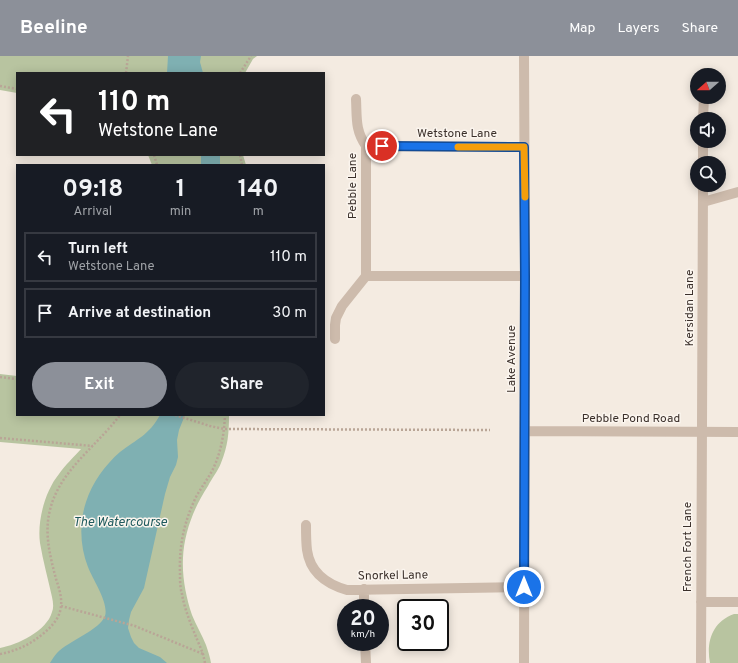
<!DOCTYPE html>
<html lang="en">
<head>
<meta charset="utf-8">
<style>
	:root { --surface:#171b24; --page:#20242c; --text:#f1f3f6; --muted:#9ea1a6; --line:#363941; --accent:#8c9099 }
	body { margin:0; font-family:Overpass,sans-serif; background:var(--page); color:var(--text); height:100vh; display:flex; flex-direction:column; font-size:15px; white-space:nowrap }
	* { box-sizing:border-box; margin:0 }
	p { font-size:13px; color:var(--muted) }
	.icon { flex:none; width:22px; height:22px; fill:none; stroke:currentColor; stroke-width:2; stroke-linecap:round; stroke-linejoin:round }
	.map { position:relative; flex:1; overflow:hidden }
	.details { position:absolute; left:16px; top:108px; width:309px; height:252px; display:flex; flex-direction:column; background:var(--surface); border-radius:0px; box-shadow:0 2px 10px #0003 }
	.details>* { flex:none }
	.top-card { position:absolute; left:16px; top:16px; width:309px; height:84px; border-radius:0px; box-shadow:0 2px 10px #0003; background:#202124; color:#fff; overflow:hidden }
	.needle { width:26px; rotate:249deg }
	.tools { position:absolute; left:690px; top:12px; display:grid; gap:8px }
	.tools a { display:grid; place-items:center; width:36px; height:36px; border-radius:50%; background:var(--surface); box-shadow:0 2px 10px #0003; font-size:20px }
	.speed { position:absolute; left:337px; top:543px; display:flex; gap:8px; font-size:20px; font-weight:700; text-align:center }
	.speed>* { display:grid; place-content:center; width:52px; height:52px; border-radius:50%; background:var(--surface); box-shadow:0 2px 10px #0003; line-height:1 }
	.speed small { font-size:10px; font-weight:400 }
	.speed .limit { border:2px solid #111; border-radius:6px; background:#fff; color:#111 }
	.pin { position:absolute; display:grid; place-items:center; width:34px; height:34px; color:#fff; margin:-17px; border:2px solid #fff; border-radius:50%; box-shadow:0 1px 4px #0007 }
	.me { position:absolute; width:44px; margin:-22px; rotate:0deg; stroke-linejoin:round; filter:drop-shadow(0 0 3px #0008) }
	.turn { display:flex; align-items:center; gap:14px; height:84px; padding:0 16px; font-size:18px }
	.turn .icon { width:52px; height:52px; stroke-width:2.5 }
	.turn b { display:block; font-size:28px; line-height:34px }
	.eta { display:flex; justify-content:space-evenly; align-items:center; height:68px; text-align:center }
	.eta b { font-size:24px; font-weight:700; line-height:28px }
	.primary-button { display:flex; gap:8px; margin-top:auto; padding:8px 16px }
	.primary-button a { flex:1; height:46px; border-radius:24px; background:var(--accent); color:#fff; font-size:16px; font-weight:700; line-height:46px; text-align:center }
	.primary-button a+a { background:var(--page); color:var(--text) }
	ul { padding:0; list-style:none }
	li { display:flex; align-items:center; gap:12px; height:50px; margin:0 8px 6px; padding:0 8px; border:2px solid var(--line); border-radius:0px }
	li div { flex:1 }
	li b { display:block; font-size:15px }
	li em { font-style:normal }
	header { display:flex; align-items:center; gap:24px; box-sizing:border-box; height:56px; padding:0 20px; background:var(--accent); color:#fff }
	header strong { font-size:19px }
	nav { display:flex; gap:22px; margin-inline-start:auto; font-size:14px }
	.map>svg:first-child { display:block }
	.green { fill:#b8c4a0 }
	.water { fill:#7fb0b2 }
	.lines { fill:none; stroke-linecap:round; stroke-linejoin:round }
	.path { stroke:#b9a596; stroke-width:2.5; stroke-dasharray:2 2; stroke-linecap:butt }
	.lane { stroke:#cdbbac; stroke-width:10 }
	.street { stroke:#cdbbac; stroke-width:10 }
	.route-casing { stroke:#114b97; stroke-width:10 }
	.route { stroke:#1a73e8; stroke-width:7 }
	.slow { stroke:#f59e0b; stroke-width:7 }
	.labels { text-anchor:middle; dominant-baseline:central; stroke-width:3; stroke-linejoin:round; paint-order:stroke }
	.street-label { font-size:12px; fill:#3b302b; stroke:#fbf5ee }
	.water-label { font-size:13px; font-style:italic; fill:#1f5a5e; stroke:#fbf5ee }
</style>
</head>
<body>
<header>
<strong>Beeline</strong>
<nav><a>Map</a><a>Layers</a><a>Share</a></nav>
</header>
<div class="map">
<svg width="738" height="607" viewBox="0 0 738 607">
	<rect width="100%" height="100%" fill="#f4ebe1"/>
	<!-- green -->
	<path class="green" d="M 0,0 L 257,0 L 253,3 L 245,17 L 17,17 L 17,37 L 0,34 Z
		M 148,99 L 243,99 L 246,109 L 152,109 Z
		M 0,318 L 17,320 L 17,359 L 229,359 C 229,377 228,390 221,407 C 218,415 212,422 208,430 C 194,451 184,477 183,502 C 182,521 186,541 192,559 C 196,569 202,579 206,589 C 208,595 210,601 211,607 L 0,607 L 0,592 C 17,589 47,575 52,556 C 54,551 53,546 52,541 C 48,523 43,505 40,487 C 37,465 45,435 59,418 C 65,409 74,401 81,393 L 0,386 Z
		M 734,558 L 738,558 L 738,607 L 710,607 C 706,586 712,566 734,558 Z"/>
	<!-- water -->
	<path class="water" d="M 168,0 L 201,0 L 200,6 L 203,17 L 167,17 Z
		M 201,99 L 220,99 L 220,109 L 201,109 Z
		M 160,359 L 185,359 L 179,374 L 177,384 L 178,401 L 176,409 L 170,421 L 165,438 L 144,532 L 131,556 L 129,564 L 128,572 L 131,581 L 134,587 L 139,592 L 160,601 L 167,607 L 50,607 C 52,604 54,600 57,597 C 68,585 100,574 105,560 C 109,547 93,524 88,511 C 80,491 79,467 86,446 C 92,427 105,409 120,396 C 137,383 149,379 160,359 Z"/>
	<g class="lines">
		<!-- path -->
		<path class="path" d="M 126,17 L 128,0
			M 240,17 L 251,0
			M 0,30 L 17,33
			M 154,99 L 157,109
			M 240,99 L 242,109
			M 0,321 L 17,323
			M 175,359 L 210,370 L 224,373 L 490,374
			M 0,382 L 93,390
			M 61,550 L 135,570 L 203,598
			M 0,598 C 17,595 31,588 44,577 C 52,570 60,562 61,550 C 62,541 59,532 56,523 C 50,500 44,477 50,454 C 59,415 97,390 120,359
			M 205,607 L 203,598 C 196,580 185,557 182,538 C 180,532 180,524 180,517 C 179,489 184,466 196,441 C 201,432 207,424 212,415 C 221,397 224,379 225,359"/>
		<!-- lane -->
		<path class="lane" d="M 704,19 L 704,17
			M 703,63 L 704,41
			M 366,90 L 524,91
			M 703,107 L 703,85
			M 703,146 L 738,136
			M 366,220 L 525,220
			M 335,283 L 335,269 L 336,262 L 342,250 L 366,220 L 366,90 C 355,74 357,62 356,43
			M 306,469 C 306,477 306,486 307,494 C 310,516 326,528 347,534 L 524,531
			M 364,533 L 364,552
			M 701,546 L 738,546
			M 365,586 L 366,607
			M 701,607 L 703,129"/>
		<!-- street -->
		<path class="street" d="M 525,375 L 738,376
			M 524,607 L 525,220 L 524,0"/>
	</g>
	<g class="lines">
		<!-- route casing -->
		<g class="route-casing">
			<path id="route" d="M 382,90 L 524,91 L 525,220 L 524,531"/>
		</g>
		<!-- route -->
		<use href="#route" class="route"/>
		<!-- slow -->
		<path class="slow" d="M 458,91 L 524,91 L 525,141"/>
	</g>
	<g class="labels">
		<!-- street labels -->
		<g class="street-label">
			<text x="457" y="78">Wetstone Lane</text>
			<text transform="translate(353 130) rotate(-90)">Pebble Lane</text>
			<text transform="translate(690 252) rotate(-90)">Kersidan Lane</text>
			<text transform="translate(512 303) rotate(-90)">Lake Avenue</text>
			<text x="631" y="363">Pebble Pond Road</text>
			<text transform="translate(688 491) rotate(-90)">French Fort Lane</text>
			<text transform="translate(393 520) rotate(-1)">Snorkel Lane</text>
		</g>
		<!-- water labels -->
		<g class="water-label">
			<text x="120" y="467">The Watercourse</text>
		</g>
	</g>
</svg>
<div class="tools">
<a><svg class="needle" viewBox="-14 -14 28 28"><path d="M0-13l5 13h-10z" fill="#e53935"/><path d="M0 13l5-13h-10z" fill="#9ea1a6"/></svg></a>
<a><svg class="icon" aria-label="sound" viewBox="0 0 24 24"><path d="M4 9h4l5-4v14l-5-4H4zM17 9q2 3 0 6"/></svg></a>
<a><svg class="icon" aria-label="search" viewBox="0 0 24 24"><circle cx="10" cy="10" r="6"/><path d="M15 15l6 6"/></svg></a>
</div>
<div class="speed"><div>20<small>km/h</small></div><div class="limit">30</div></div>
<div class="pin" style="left:382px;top:90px;background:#d93025"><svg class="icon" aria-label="arrive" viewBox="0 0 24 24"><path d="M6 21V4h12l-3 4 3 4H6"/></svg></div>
<svg class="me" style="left:524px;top:531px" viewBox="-20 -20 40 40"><circle r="17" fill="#1a73e8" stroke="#fff" stroke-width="3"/><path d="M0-11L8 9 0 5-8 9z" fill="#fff"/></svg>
<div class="top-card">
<div class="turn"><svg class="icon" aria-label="left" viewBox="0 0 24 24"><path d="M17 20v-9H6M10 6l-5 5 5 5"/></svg><div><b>110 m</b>Wetstone Lane</div></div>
</div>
<section class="details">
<div class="eta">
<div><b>09:18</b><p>Arrival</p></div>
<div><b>1</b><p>min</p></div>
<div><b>140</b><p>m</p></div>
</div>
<ul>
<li><svg class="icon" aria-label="left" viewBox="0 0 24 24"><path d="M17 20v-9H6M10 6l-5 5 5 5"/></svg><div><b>Turn left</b><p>Wetstone Lane</p></div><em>110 m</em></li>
<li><svg class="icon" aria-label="arrive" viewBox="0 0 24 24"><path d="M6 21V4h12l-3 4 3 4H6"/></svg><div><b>Arrive at destination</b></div><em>30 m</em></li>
</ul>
<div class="primary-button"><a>Exit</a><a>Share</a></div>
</section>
</div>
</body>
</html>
